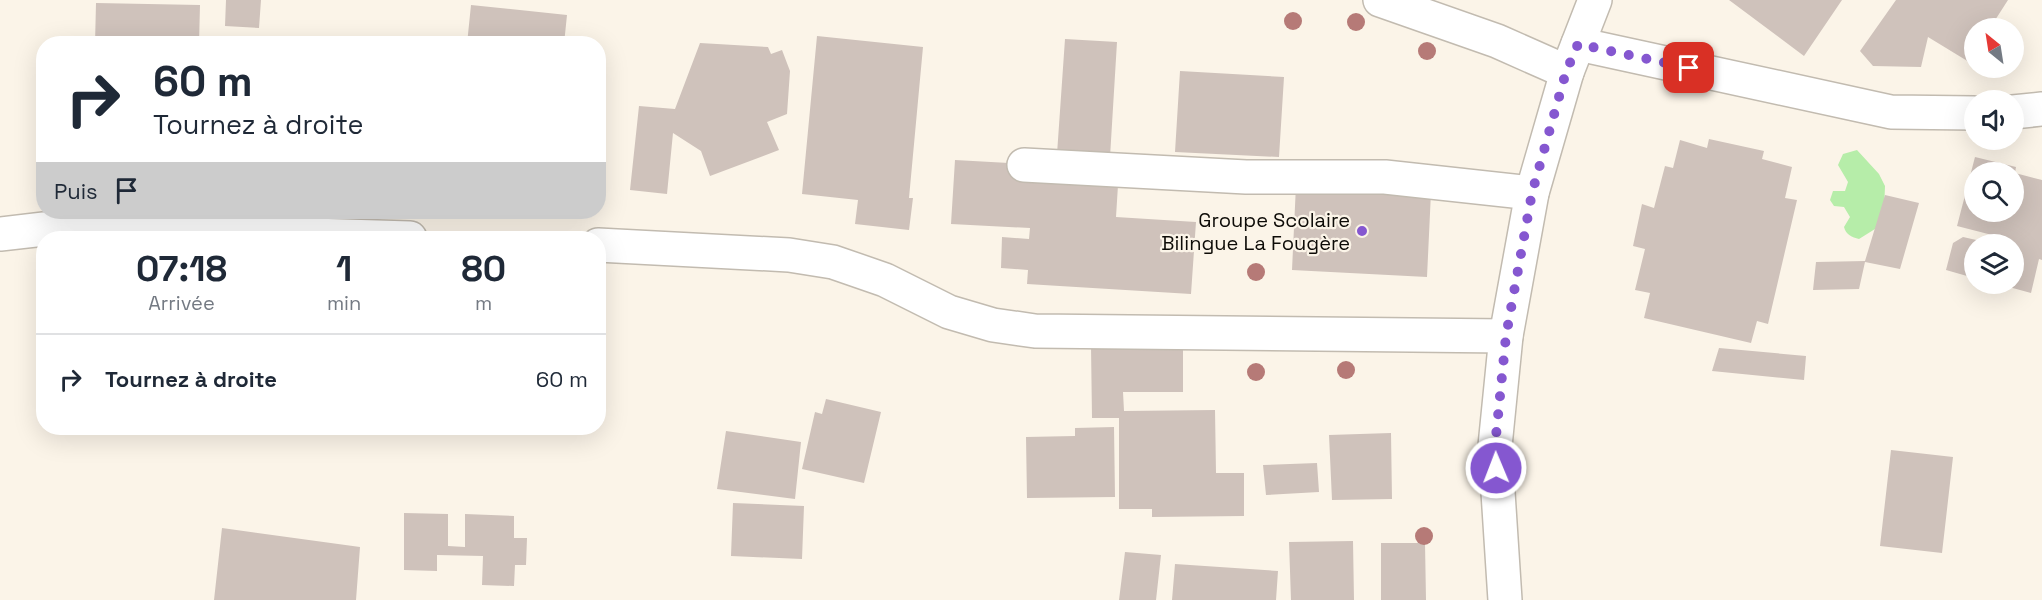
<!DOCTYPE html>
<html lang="fr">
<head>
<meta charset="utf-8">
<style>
	:root { --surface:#fff; --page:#f6f6f7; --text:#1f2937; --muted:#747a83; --line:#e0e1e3 }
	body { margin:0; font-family:"Space Grotesk",sans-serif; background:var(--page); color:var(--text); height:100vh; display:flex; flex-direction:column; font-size:22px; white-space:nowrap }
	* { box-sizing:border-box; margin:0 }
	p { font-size:20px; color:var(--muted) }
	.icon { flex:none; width:33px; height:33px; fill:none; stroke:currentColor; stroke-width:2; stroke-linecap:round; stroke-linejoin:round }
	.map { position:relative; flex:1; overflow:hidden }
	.sheet { position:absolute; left:36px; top:231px; width:570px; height:204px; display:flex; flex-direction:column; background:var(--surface); border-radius:24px; box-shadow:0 6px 24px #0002 }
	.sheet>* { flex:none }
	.banner { position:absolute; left:36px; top:36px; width:570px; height:183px; border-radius:24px; box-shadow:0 6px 24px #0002; background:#fff; color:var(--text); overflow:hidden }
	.needle { width:39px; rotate:330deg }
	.tools { position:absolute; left:1964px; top:18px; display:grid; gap:12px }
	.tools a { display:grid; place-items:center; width:60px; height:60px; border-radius:50%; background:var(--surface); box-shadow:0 6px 24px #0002; font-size:30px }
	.pin { position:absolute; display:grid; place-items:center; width:51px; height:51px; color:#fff; margin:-26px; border-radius:12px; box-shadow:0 3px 9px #0006 }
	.me { position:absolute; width:66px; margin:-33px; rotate:359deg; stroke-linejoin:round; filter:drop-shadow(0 0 4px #0008) }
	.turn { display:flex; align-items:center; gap:21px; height:126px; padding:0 18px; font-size:27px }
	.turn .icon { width:78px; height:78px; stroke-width:2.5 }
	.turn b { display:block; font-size:42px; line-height:51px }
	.then { display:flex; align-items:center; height:57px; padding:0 18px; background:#0003; gap:12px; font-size:22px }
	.eta { display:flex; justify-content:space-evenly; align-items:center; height:102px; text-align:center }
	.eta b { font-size:36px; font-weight:700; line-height:42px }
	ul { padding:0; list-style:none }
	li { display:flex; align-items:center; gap:18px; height:90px; padding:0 18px; border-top:2px solid var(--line) }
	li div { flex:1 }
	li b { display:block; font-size:22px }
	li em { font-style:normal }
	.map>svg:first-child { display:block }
	.water { fill:#b6eda9 }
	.building { fill:#cfc2bb; fill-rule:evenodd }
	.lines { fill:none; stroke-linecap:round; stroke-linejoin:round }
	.minor-casing { stroke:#c2bbb0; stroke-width:36 }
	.secondary-casing { stroke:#c2bbb0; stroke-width:36 }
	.minor { stroke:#fff; stroke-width:33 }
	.secondary { stroke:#fff; stroke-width:33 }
	.tree { fill:#b67a77 }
	.route { stroke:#8557d0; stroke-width:10; stroke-dasharray:0 18 }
	.poi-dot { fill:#8557d0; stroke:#fbf4e8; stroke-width:2 }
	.labels { text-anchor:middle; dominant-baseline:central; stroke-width:4.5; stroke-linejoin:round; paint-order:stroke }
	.poi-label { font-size:20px; fill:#0d0b07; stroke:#fbf4e8; text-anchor:end }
</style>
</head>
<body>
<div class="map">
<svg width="2042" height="600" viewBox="0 0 2042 600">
	<rect width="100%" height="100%" fill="#fbf4e8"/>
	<!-- water -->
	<path class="water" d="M 1857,150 L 1879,174 L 1885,186 L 1884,212 L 1875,229 L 1859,239 C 1852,237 1846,235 1844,227 L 1850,217 L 1844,207 L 1834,206 L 1830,200 L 1833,191 L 1845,191 L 1848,182 L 1838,165 L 1843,154 Z"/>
	<!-- building -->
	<path class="building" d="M 226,0 L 261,0 L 259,28 L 225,26 Z
		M 1729,0 L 1842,0 L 1804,56 Z
		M 1896,0 L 2008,0 L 1990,28 L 1974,28 L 1974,54 L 1969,62 L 1928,37 L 1921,67 L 1873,66 L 1860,51 Z
		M 96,3 L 200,5 L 199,44 L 95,44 Z
		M 471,5 L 567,15 L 564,44 L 467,44 Z
		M 817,36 L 923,47 L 909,198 L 913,198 L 909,230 L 855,224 L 858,200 L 802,194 Z
		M 1065,39 L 1117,42 L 1110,157 L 1057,154 Z
		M 700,43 L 768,47 L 771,54 L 782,50 L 790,71 L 787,114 L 767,122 L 779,150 L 710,176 L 701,151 L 673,133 L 667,194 L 630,190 L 639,106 L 675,109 Z
		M 1180,71 L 1284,77 L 1279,157 L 1175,152 Z
		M 1709,139 L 1764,151 L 1762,159 L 1792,167 L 1785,198 L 1797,200 L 1768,324 L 1757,321 L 1751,343 L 1644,318 L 1650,293 L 1635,290 L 1645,249 L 1633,246 L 1642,204 L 1654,208 L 1665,166 L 1673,168 L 1680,140 L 1707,148 Z
		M 1975,157 L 2016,167 L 2015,173 L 2042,180 L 2042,260 L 2039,259 L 2031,293 L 1998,284 L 2013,284 L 2013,244 L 1994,244 L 1996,236 L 1957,226 ZM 1974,172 L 2013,172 L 2013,212 L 1974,212 Z
		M 955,160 L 1119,169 L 1116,217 L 1196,222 L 1191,294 L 1027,284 L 1028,270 L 1001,268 L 1002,237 L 1029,239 L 1030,228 L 951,224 Z
		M 1296,185 L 1431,192 L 1427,277 L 1292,270 Z
		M 1885,195 L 1919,203 L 1900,269 L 1865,262 L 1859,289 L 1813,290 L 1816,262 L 1865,261 Z
		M 1963,237 L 1994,244 L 1974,244 L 1974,278 L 1946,270 L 1953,243 Z
		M 1183,324 L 1183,392 L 1123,392 L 1124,411 L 1215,410 L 1216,473 L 1244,473 L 1244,516 L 1152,517 L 1152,509 L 1119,509 L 1119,418 L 1092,418 L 1091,346 Z
		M 1719,348 L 1806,356 L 1804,380 L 1712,371 Z
		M 826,399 L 881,412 L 864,483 L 802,469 L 815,412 L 822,414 Z
		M 1114,427 L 1115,497 L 1027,498 L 1026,437 L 1075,436 L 1075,428 Z
		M 726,431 L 801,442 L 795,499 L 717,489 Z
		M 1391,433 L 1392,499 L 1332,500 L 1329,435 Z
		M 1891,450 L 1953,457 L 1942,553 L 1880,546 Z
		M 1317,463 L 1319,492 L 1266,495 L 1263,465 Z
		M 733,503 L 804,506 L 802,559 L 731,556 Z
		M 404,513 L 448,514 L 448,546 L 465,547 L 465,514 L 514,516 L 514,538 L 527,538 L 526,565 L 515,565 L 514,586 L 482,585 L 483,556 L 437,555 L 437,571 L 404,570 Z
		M 222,528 L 360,547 L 356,600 L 214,600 Z
		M 1353,541 L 1354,600 L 1291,600 L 1289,542 Z
		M 1381,543 L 1425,543 L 1426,600 L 1381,600 Z
		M 1125,552 L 1161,555 L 1156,600 L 1119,600 Z
		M 1175,564 L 1278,571 L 1276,600 L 1172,600 Z"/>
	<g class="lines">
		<!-- minor casing -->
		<g class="minor-casing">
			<path id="minor" d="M 1380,0 L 1497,41 L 1567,72
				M 1578,44 L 1891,112 L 1974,113
				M 2013,112 L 2042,109
				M 1024,165 L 1246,177 L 1385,177 L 1532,193
				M 0,234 L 44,229 L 121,229 L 410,238
				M 598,245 L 789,255 L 833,262 L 885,280 L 949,312 L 993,325 L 1035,331 L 1506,336"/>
		</g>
		<!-- secondary casing -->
		<g class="secondary-casing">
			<path id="secondary" d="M 1505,600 L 1495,446 L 1506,336 L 1532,193 L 1567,72 L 1595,0"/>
		</g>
		<!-- minor -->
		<use href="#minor" class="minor"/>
		<!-- secondary -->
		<use href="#secondary" class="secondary"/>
	</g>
	<!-- trees -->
	<g class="tree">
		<circle cx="1293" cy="21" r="9"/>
		<circle cx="1356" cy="22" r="9"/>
		<circle cx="1427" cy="51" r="9"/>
		<circle cx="1256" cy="272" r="9"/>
		<circle cx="1346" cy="370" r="9"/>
		<circle cx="1256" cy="372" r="9"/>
		<circle cx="1424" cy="536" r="9"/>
	</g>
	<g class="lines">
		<!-- route -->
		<path class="route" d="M 1496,468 L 1495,446 L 1506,336 L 1532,193 L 1566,72 L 1578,44 L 1689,68"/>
	</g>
	<!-- markers -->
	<circle class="poi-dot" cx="1362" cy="231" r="6"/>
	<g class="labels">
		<!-- poi labels -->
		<g class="poi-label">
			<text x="1350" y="220">Groupe Scolaire<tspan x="1350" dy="23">Bilingue La Fougère</tspan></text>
		</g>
	</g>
</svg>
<div class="tools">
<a><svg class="needle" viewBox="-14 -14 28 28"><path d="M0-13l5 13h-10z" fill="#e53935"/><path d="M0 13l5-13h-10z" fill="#747a83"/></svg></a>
<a><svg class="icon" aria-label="sound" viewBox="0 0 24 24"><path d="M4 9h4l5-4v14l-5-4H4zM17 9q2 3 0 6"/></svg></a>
<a><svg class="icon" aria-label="search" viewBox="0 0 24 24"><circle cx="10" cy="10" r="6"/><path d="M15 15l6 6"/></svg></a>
<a><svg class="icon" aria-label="layers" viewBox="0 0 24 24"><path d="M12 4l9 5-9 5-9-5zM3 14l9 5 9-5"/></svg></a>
</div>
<div class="pin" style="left:1689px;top:68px;background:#d93025"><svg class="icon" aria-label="arrive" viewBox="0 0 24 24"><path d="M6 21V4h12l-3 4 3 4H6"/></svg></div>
<svg class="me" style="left:1496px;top:468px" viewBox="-20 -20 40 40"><circle r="17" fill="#8557d0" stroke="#fff" stroke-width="3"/><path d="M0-11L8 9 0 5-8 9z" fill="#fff"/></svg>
<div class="banner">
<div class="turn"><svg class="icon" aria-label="right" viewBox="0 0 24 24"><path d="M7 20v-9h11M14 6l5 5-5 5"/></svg><div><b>60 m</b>Tournez à droite</div></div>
<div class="then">Puis<svg class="icon" aria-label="arrive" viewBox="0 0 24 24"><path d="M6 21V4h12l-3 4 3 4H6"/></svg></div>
</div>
<section class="sheet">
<div class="eta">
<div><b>07:18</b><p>Arrivée</p></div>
<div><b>1</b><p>min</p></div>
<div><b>80</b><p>m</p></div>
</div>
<ul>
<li><svg class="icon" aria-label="right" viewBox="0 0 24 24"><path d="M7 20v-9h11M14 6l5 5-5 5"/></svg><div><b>Tournez à droite</b></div><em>60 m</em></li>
</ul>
</section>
</div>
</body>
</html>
